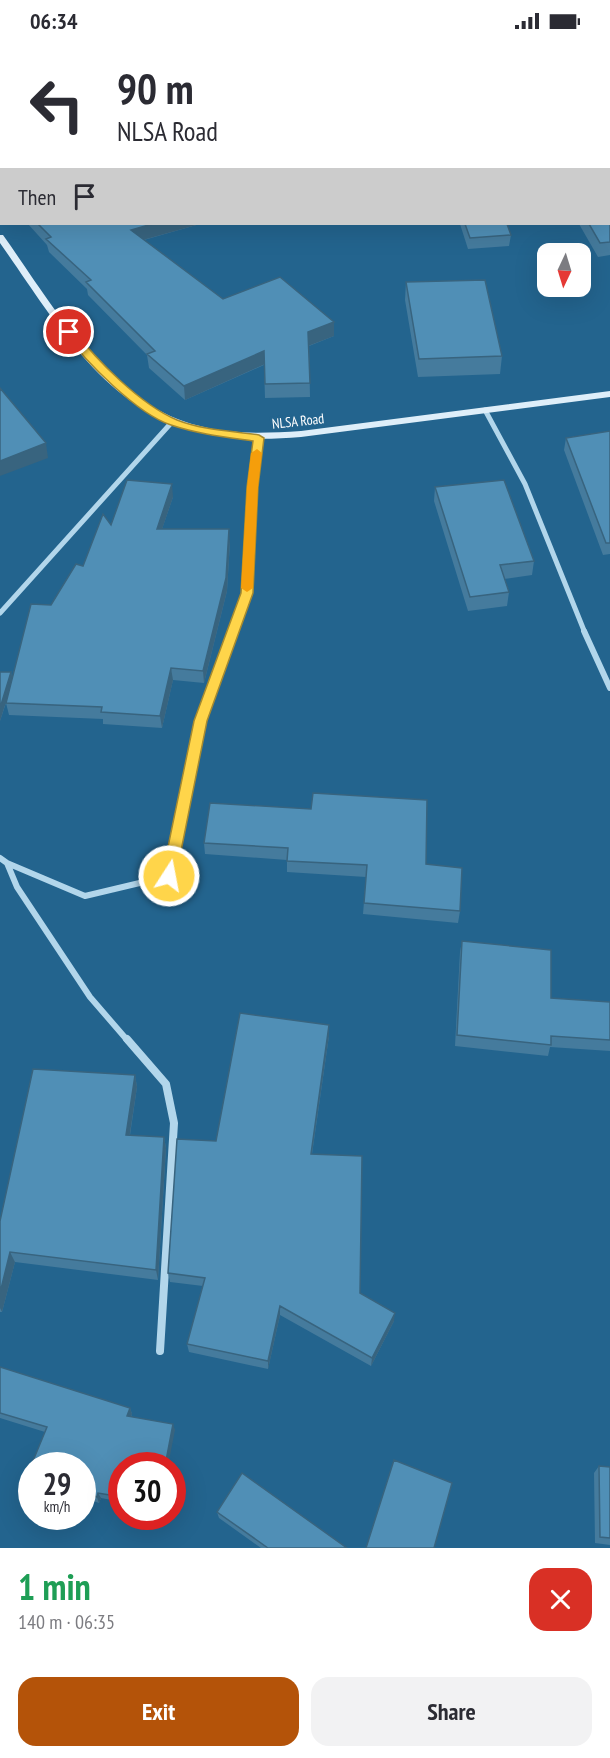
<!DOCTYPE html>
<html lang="en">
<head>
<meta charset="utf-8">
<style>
	:root { --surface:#fff; --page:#f2f2f3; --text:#2b2b33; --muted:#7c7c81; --accent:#b45309 }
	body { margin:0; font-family:"PT Sans Narrow",sans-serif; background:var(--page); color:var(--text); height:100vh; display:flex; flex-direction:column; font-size:22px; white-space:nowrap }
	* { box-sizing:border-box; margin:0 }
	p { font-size:20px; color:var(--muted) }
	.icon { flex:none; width:33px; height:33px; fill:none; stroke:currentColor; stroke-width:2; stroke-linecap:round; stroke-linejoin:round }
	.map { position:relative; height:1506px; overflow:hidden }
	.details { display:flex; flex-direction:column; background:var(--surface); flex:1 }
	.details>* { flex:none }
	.banner { position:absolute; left:0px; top:0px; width:610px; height:183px; box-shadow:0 6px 24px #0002; background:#fff; color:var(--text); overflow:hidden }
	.needle { width:39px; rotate:184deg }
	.tools { position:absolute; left:537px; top:201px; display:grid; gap:12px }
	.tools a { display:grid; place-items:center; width:54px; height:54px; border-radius:12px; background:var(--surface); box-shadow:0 6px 24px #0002; font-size:30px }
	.speed { position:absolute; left:18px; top:1410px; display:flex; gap:12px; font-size:30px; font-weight:700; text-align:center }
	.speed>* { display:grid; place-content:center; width:78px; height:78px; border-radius:50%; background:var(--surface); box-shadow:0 6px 24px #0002; line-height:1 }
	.speed small { font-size:15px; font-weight:400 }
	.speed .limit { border:9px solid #d22; background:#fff; color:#111 }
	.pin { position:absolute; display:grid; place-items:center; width:51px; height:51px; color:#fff; margin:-26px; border:3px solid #fff; border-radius:50%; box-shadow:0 2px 6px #0007 }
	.me { position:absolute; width:66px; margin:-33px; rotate:11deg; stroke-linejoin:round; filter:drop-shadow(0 0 4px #0008) }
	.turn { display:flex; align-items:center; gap:21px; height:126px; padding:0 18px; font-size:27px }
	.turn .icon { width:78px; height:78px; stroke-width:2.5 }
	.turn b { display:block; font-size:42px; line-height:51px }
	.then { display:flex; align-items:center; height:57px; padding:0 18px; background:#0003; gap:12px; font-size:22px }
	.round { display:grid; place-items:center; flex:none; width:63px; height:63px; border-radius:18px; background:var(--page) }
	.summary { display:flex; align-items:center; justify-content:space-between; height:102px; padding:0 18px }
	h1 { font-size:36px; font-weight:600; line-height:45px; color:#1e9e55 }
	.button { display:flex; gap:12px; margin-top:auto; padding:12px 18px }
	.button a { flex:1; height:69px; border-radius:18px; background:var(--accent); color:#fff; font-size:24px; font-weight:600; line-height:69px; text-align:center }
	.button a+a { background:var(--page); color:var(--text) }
	.status { display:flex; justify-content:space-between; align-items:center; height:42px; padding:0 30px; background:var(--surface); direction:ltr }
	.status svg { height:16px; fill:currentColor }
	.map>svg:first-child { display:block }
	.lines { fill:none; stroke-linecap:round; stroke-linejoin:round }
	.street-far2 { stroke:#b2d6eb; stroke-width:5 }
	.street-far1 { stroke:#b2d6eb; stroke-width:6 }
	.street { stroke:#b2d6eb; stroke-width:8 }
	.secondary { fill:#deeef9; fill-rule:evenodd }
	.wall { fill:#457b9d }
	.shaded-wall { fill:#38647f }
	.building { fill:#508fb6; stroke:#38647f; stroke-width:1.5 }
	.route { fill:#ffd54a; stroke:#a68a30; stroke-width:1.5 }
	.slow { fill:#f59e0b }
	.labels { text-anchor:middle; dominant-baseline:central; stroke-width:5; stroke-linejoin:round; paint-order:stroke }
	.far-street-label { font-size:14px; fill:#fff; stroke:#23648e }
</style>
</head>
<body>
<div class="status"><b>06:34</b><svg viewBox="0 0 49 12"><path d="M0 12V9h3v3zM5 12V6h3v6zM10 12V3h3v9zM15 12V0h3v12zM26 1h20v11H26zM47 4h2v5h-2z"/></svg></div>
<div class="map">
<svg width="610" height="1506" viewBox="0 0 610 1506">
	<rect width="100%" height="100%" fill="#23648e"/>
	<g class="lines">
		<!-- street-far2 -->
		<path class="street-far2" d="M 485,368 L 525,442 L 585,591
			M 0,571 L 172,380
			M 233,591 L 247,551 L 252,445 L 259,396"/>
		<!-- street-far1 -->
		<path class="street-far1" d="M 584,589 L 610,646
			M 0,816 L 7,821 L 17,845 L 90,955 L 128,999
			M 7,821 L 85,854 L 169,834 L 201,679 L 233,589"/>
		<!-- street -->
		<path class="street" d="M 127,997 L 166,1042 L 174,1081 L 160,1309"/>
		<!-- secondary -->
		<path class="secondary" d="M 0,193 L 3,193 C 54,265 108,362 200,384 C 234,393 267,391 301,389 L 610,349 L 610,355 L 301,395 C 266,398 231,398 197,390 C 104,368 51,273 0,201 Z"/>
	</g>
	<!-- wall -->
	<path class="wall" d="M 0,0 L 2,2 L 2,152 L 0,151 Z
		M 610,157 L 610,213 L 598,215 L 579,182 L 609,182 Z
		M 28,182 L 200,182 L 144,198 L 223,257 L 334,294 L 309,304 L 310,355 L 265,356 L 264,323 L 185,358 L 149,326 L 147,313 L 88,253 L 87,247 L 49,210 L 47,203 Z
		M 460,182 L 507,182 L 511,193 L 509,204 L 468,207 Z
		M 406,240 L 502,314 L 500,332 L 418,335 L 405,258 Z
		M 610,389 L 610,512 L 603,513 L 564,408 L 566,396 Z
		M 435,445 L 534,519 L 532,533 L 504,537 L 509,550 L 507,564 L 468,569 L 434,459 Z
		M 173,455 L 162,487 L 230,500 L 227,549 L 204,641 L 173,638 L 162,686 L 103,682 L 103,677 L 9,673 L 6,661 L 0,679 L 0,630 L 11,630 L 12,636 L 51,563 L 83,524 L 111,483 Z
		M 210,761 L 426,822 L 460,869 L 458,881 L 363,872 L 366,835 L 287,830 L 287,818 L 205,812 L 204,801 Z
		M 462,899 L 551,956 L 610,960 L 610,1009 L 550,1005 L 548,1014 L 455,1004 L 460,910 Z
		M 329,983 L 329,994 L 312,1112 L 360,1251 L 394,1279 L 371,1324 L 280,1273 L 268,1327 L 189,1310 L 187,1302 L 203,1244 L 170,1240 L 168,1231 L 216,1099 Z
		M 135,1033 L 137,1045 L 130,1093 L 164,1095 L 166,1106 L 158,1238 L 15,1220 L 2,1270 L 0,1270 L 0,1179 Z
		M 0,1325 L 130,1366 L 132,1372 L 131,1375 L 175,1388 L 122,1424 L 122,1460 L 101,1456 L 99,1461 L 82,1455 L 82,1424 L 32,1424 L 31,1437 L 28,1431 L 45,1390 L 0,1376 Z
		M 599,1424 L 610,1425 L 610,1503 L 595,1501 L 594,1431 Z
		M 217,1470 L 347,1506 L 261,1506 L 219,1476 Z"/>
	<!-- shaded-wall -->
	<path class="shaded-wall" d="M 152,182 L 200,182 L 132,201 L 131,188 Z
		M 334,280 L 334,294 L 308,304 L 308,290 Z
		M 264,309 L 265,322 L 185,358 L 184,344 Z
		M 46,401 L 48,416 L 0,434 L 0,419 Z
		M 172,442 L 173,455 L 158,499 L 157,487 Z
		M 229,487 L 230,500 L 227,549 L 204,641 L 203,629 Z
		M 171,626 L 173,638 L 162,686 L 160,674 Z
		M 11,630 L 13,638 L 0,679 L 0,666 Z
		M 329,983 L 329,994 L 310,1122 L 311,1112 Z
		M 135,1033 L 137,1045 L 128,1104 L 126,1093 Z
		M 164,1095 L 166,1106 L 158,1238 L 156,1228 Z
		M 10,1210 L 15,1220 L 2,1270 L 0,1266 L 0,1251 Z
		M 280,1264 L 280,1273 L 268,1327 L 268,1319 Z
		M 395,1271 L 394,1279 L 371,1324 L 372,1316 Z
		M 130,1366 L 132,1372 L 129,1380 L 127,1374 Z
		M 173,1382 L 175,1388 L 168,1424 L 165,1424 Z
		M 98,1451 L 101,1456 L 99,1461 L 97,1455 Z"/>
	<!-- building -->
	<path class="building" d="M 0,0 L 301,0 L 296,2 L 2,2 L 2,142 L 0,140 Z
		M 609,157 L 610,157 L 610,200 L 600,201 L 589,182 L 609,182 Z
		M 38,182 L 152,182 L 131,188 L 223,257 L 280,235 L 334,280 L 308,290 L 310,341 L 265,342 L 264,309 L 184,344 L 147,312 L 155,309 L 86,240 L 91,238 L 46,197 L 51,195 Z
		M 465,182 L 507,182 L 511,193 L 470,196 Z
		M 485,238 L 502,314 L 419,317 L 406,240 Z
		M 0,346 L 46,401 L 0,419 Z
		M 610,389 L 610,501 L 606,501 L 566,396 Z
		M 127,438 L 172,442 L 157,487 L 229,487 L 226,536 L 203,629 L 171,626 L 160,674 L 101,670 L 102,665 L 6,661 L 31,562 L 51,563 L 76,522 L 83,524 L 103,472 L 111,483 Z
		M 504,438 L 534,519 L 500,523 L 509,550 L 470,555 L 435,445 Z
		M 0,630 L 11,630 L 0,666 Z
		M 313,751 L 427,758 L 426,822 L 462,826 L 460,869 L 364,861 L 367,823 L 287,819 L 288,806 L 204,801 L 210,761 L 311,767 Z
		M 462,899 L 551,908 L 551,956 L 610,960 L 610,998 L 551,994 L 551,1003 L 457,993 Z
		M 240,971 L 329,983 L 311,1112 L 362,1114 L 360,1251 L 395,1271 L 372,1316 L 280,1264 L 268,1319 L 187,1302 L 205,1236 L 168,1231 L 177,1097 L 216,1099 Z
		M 33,1027 L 135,1033 L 126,1093 L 164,1095 L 156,1228 L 10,1210 L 0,1251 L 0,1179 Z
		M 0,1325 L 130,1366 L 127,1374 L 173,1382 L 165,1424 L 122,1424 L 122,1455 L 98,1451 L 97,1455 L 82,1450 L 82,1424 L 32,1424 L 32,1433 L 28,1431 L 47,1385 L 0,1371 Z
		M 394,1418 L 452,1441 L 434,1506 L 366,1506 Z
		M 599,1424 L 610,1425 L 610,1496 L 600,1495 Z
		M 242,1431 L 347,1506 L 268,1506 L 217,1470 Z"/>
	<!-- route -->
	<path class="route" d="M 66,287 L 73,287 C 96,318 141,363 177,378 C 202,388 232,389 259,393 L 264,396 L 258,445 L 253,551 L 207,679 L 176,834 L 174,839 L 164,839 L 162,834 L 194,679 L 241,551 L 247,445 L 253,399 C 225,395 198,392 171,383 C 137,372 85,319 64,290 Z"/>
	<!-- slow -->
	<path class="slow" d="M 257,407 L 262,411 L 258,445 L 253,546 L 247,550 L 241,546 L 247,445 L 251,411 Z"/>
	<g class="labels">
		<!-- far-street labels -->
		<g class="far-street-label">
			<text transform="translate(298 379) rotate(-6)">NLSA Road</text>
		</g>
	</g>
</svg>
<div class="tools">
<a><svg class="needle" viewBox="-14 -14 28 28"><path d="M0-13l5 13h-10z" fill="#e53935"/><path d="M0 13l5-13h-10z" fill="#7c7c81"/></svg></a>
</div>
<div class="speed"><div>29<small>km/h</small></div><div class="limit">30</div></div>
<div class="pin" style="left:69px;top:290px;background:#d93025"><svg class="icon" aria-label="arrive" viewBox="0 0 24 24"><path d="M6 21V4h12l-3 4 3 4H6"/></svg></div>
<svg class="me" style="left:169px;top:834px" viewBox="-20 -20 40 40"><circle r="17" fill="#ffd54a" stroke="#fff" stroke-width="3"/><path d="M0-11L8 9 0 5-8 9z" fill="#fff"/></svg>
<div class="banner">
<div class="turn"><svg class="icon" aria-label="left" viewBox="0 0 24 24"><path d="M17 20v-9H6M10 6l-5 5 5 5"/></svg><div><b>90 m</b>NLSA Road</div></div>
<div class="then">Then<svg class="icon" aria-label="arrive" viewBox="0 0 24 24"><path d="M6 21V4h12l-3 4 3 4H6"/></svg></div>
</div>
</div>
<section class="details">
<div class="summary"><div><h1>1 min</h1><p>140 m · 06:35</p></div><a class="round" style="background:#d93025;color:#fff"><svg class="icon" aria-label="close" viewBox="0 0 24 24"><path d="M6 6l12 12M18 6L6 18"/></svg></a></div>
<div class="button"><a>Exit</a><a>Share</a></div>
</section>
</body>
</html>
